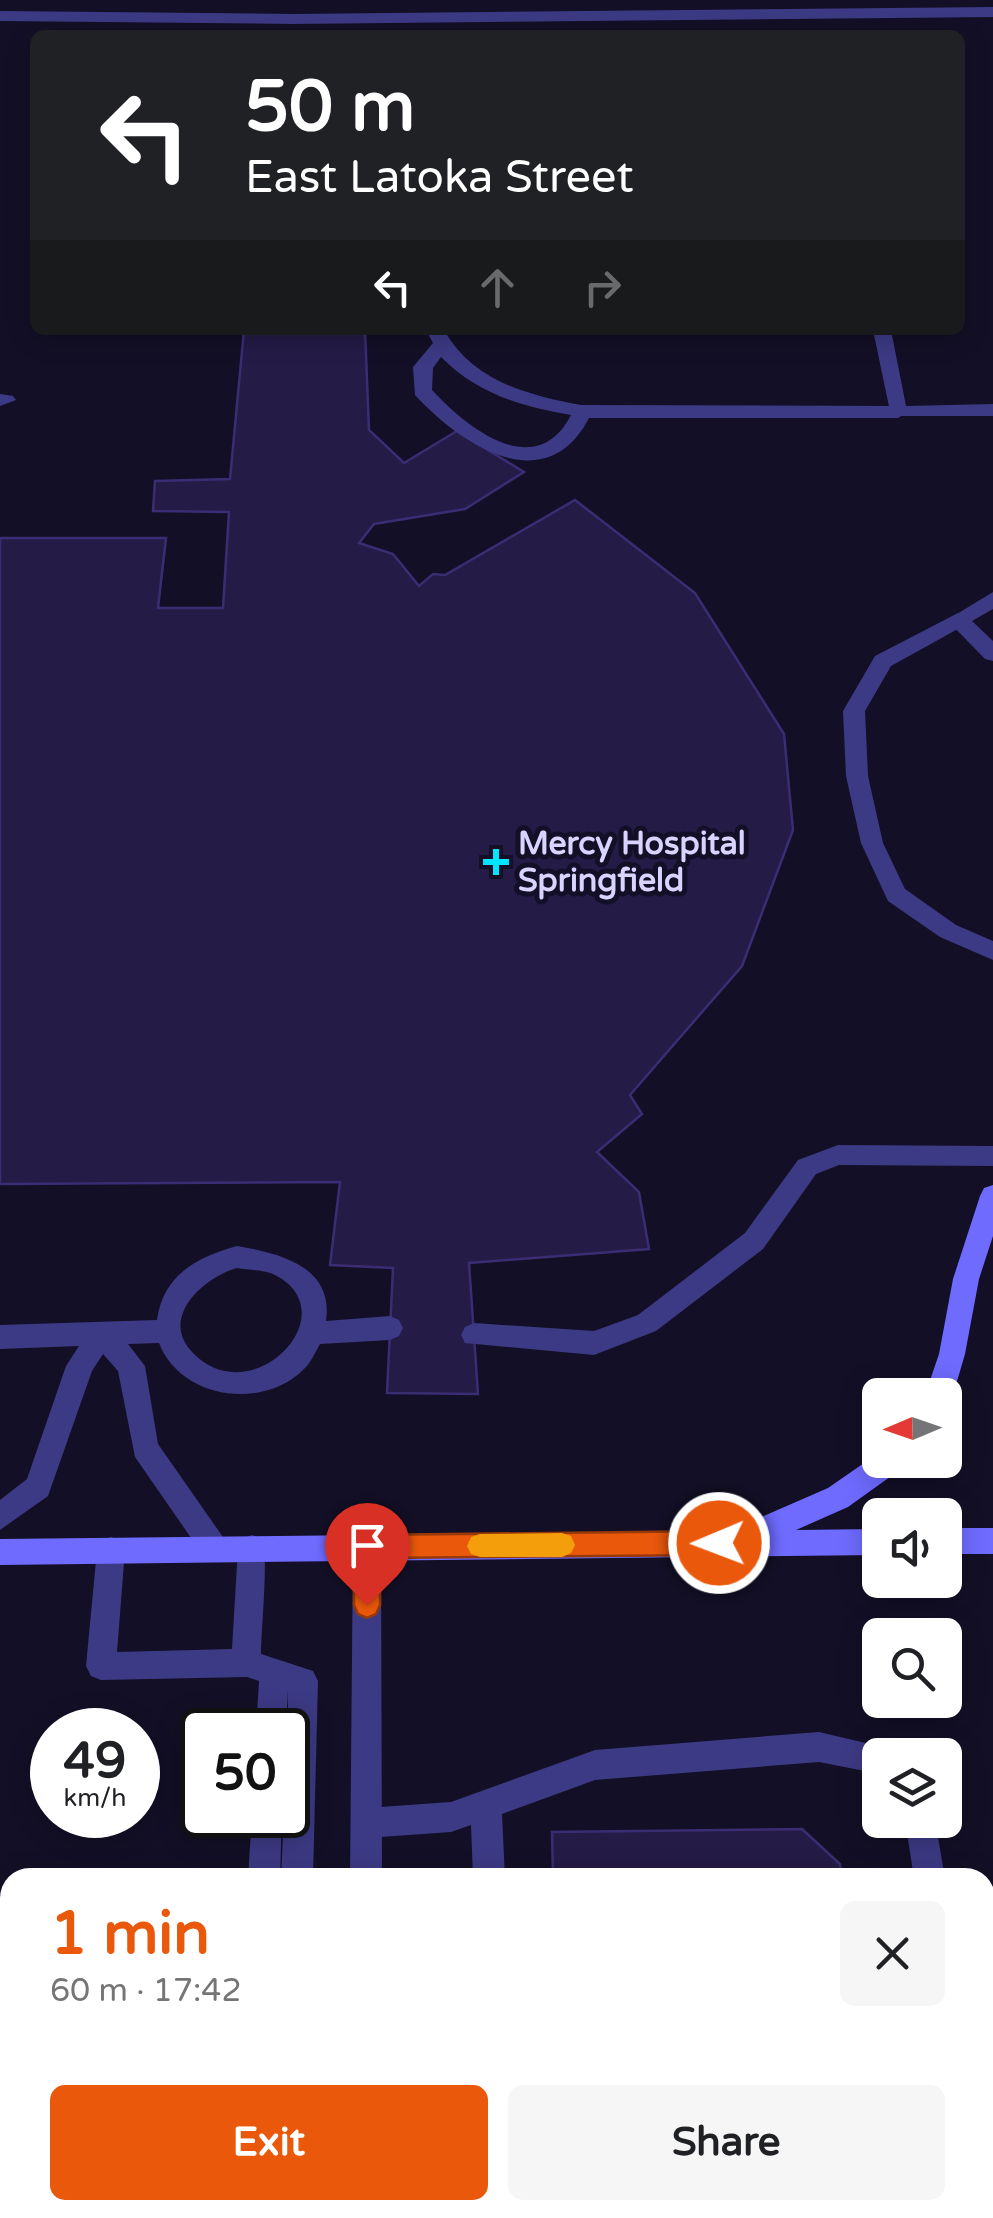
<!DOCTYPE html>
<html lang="en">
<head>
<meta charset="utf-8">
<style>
	:root { --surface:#fff; --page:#f6f6f6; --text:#202124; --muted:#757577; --accent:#ea580c }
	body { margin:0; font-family:"Varela Round",sans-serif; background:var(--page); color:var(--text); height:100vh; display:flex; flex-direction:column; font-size:38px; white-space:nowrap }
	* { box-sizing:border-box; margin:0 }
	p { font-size:32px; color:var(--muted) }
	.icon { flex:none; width:55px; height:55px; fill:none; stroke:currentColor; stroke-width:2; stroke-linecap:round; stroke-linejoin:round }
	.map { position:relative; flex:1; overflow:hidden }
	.drawer { position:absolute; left:0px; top:1868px; width:995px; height:352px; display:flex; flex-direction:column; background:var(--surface); border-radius:30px 30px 0 0; box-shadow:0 5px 25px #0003 }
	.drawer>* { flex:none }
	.hud { position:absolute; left:30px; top:30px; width:935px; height:305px; border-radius:15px; box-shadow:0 5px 25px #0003; background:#202124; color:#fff; overflow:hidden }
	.needle { width:65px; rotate:268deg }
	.tools { position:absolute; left:862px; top:1378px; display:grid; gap:20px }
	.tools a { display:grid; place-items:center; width:100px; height:100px; border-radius:15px; background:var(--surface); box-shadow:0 5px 25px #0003; font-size:50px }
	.speed { position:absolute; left:30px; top:1708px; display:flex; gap:20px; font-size:50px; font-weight:700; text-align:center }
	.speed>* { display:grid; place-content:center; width:130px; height:130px; border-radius:50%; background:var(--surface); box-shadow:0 5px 25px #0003; line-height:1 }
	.speed small { font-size:25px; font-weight:400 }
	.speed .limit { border:5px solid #111; border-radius:15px; background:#fff; color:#111 }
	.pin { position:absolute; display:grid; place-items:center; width:85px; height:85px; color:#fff; margin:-102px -42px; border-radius:50% 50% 50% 0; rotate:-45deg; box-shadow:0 0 10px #0007 }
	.pin .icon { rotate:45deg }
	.me { position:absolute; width:110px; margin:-55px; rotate:269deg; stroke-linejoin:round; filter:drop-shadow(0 0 8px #0008) }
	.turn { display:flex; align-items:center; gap:35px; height:210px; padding:0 50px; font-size:45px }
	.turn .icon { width:130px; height:130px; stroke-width:2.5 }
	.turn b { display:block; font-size:70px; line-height:85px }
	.lanes { display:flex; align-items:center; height:95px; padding:0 50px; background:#0003; justify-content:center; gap:50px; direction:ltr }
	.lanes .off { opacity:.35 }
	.round { display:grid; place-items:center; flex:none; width:105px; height:105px; border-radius:15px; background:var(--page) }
	.head { display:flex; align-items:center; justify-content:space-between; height:170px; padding:0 50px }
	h1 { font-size:60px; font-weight:700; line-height:75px; color:var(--accent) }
	.button { display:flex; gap:20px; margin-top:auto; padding:20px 50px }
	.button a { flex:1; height:115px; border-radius:15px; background:var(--accent); color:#fff; font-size:40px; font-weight:700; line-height:115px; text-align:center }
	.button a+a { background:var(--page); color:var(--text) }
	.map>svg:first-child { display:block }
	.building { fill:#241b47; stroke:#3b2d73; stroke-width:2.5 }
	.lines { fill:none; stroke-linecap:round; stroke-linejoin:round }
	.lane { fill:#3d3a85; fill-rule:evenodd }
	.street { fill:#3d3a85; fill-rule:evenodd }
	.secondary { fill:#6f6bff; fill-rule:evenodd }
	.route { fill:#ea580c; stroke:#983908; stroke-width:2.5 }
	.slow { fill:#f59e0b }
	.poi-dot { fill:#00e5ff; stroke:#130f26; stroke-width:4 }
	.labels { text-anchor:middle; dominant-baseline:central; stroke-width:10; stroke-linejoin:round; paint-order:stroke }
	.poi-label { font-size:32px; font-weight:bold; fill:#d9d4ff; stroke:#130f26; text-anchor:start }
</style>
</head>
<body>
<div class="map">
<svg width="993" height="2218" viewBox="0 0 993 2218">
	<rect width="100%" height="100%" fill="#130f26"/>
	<!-- building -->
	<path class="building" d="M 244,330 L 365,330 L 369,430 L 404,463 L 457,431 L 524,472 L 465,509 L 374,524 L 359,543 L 393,554 L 419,586 L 433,574 L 445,575 L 575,500 L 695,593 L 784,734 L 793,830 L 742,966 L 630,1095 L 642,1114 L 597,1152 L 639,1192 L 649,1249 L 469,1263 L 478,1394 L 387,1393 L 393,1268 L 330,1265 L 340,1182 L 0,1184 L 0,538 L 166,538 L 158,608 L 223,608 L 229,512 L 153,511 L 155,481 L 230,479 Z
		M 802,1829 L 840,1864 L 842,1878 L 553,1878 L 552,1832 Z"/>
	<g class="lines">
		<!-- lane -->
		<path class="lane" d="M 426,330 L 444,330 C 473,381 527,395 581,405 L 898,406 L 908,412 L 898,418 L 589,418 C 546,501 461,445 415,395 L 413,367 L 433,343 ZM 441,357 C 476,393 522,407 571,415 C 536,483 467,428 432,390 L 433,368 Z
			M 0,394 L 13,396 L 16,400 L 0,406 Z
			M 958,613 L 969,620 L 965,625 L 891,666 L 865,711 L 868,776 L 883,843 L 905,889 L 956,925 L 993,941 L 993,960 L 940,937 L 888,901 L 861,843 L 846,776 L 843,711 L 875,656 Z
			M 838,1145 L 993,1146 L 993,1166 L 839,1165 L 816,1174 L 763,1249 L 656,1331 L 594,1355 L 465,1343 L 461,1335 L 465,1327 L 474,1323 L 594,1331 L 638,1315 L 745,1233 L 798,1160 Z
			M 237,1246 C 279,1253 334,1266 326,1321 L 390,1316 L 399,1320 L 403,1328 L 399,1336 L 390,1340 L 320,1344 C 315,1353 310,1364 303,1370 C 261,1411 180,1398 159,1343 L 128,1344 L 145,1366 L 158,1444 L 225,1540 L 229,1549 L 225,1558 L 215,1562 L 205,1558 L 135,1457 L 118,1371 L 103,1354 L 92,1371 L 48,1496 L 0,1530 L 0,1500 L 27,1479 L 66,1366 L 79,1346 L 0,1349 L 0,1325 L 157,1320 C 163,1275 197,1257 237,1246 ZM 237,1268 C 249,1270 265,1270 275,1275 C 349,1313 252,1414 193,1353 C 158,1318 204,1277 237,1268 Z
			M 252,1535 L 262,1539 C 269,1553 261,1630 261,1654 L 313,1671 L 318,1681 L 313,1878 L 281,1878 L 284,1815 L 288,1815 L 288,1690 L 286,1730 L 256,1730 L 259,1681 L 247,1677 L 101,1680 L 91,1676 L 86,1666 L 97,1550 L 101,1541 L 111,1537 L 121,1541 L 125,1550 L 117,1652 L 232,1649 L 238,1548 L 242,1539 Z
			M 819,1732 L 891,1749 L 893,1755 L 880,1755 L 880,1774 L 819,1762 L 595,1780 L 502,1814 L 505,1878 L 473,1878 L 471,1825 L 451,1832 L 366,1838 L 355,1834 L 351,1823 L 355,1812 L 366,1808 L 451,1802 L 595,1750 Z
			M 252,1815 L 282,1815 L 280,1878 L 248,1878 Z
			M 905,1820 L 935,1820 L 945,1878 L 914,1878 Z
			M 985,2177 L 993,2181 L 993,2218 L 972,2218 L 971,2210 L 985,2210 Z
			M 10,2194 L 10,2210 L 30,2210 L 30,2218 L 0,2218 L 1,2198 Z
			M 227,2210 L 261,2210 L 262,2218 L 228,2218 Z
			M 446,2210 L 480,2210 L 480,2218 L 446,2218 Z"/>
		<!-- street -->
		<path class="street" d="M 993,7 L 993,17 L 293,24 L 0,21 L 0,11 L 293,14 Z
			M 873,330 L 891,330 L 906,406 L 993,404 L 993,416 L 891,416 Z
			M 993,592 L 993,609 L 972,621 L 993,641 L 993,661 L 985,659 L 947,620 Z
			M 367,1533 L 377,1537 L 381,1546 L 382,1878 L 350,1878 L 353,1546 L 357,1537 Z
			M 349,2210 L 383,2210 L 383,2218 L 349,2218 Z"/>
		<!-- secondary -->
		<path class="secondary" d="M 993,1185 L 993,1236 L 979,1279 L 965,1354 L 953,1395 L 945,1405 L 945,1395 L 925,1395 L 939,1354 L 953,1279 L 980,1196 L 984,1188 Z
			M 880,1452 L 880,1460 L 905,1460 L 901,1469 L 848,1507 L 796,1530 L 880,1529 L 880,1555 L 0,1565 L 0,1539 L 729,1531 L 828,1488 Z
			M 945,1528 L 993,1528 L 993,1554 L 945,1554 Z"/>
	</g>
	<!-- route -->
	<path class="route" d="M 719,1531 L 728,1535 L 732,1543 L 728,1552 L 719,1555 L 380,1558 L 380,1605 L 376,1614 L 367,1618 L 358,1614 L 354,1605 L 354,1546 L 358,1538 L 367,1535 Z"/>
	<!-- slow -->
	<path class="slow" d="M 562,1533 L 571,1536 L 575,1545 L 571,1553 L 562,1557 L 480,1557 L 471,1554 L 467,1546 L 471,1537 L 480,1534 Z"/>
	<!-- markers -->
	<path class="poi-dot" d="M491 847h10v10h10v10h-10v10h-10v-10h-10v-10h10z"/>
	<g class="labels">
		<!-- poi labels -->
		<g class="poi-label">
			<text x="518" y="844">Mercy Hospital<tspan x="518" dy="37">Springfield</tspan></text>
		</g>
	</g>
</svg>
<div class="tools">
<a><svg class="needle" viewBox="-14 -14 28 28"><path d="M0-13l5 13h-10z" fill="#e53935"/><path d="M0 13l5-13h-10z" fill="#757577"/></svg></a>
<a><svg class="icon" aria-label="sound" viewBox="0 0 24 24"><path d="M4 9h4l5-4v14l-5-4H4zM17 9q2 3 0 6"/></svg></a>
<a><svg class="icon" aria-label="search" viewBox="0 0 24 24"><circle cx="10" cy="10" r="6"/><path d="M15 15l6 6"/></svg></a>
<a><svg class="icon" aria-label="layers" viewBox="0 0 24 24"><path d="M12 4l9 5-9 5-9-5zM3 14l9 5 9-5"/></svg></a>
</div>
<div class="speed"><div>49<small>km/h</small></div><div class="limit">50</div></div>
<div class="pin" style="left:367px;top:1605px;background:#d93025"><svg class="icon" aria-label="arrive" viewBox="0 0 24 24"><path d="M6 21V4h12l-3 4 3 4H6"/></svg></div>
<svg class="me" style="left:719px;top:1543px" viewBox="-20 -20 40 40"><circle r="17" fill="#ea580c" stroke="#fff" stroke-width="3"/><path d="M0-11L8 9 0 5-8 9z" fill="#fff"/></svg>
<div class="hud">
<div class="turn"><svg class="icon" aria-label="left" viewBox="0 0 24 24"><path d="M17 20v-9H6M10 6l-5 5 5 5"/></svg><div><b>50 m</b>East Latoka Street</div></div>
<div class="lanes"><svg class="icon" aria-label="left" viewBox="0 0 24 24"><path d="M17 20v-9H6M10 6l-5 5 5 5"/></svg><svg class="icon off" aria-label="ahead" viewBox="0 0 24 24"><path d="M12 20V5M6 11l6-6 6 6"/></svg><svg class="icon off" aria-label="right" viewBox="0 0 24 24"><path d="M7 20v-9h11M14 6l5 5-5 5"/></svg></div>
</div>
<section class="drawer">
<div class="head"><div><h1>1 min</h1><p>60 m · 17:42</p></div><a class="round"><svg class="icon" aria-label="close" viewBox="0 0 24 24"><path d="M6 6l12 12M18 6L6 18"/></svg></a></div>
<div class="button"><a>Exit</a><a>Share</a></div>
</section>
</div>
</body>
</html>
